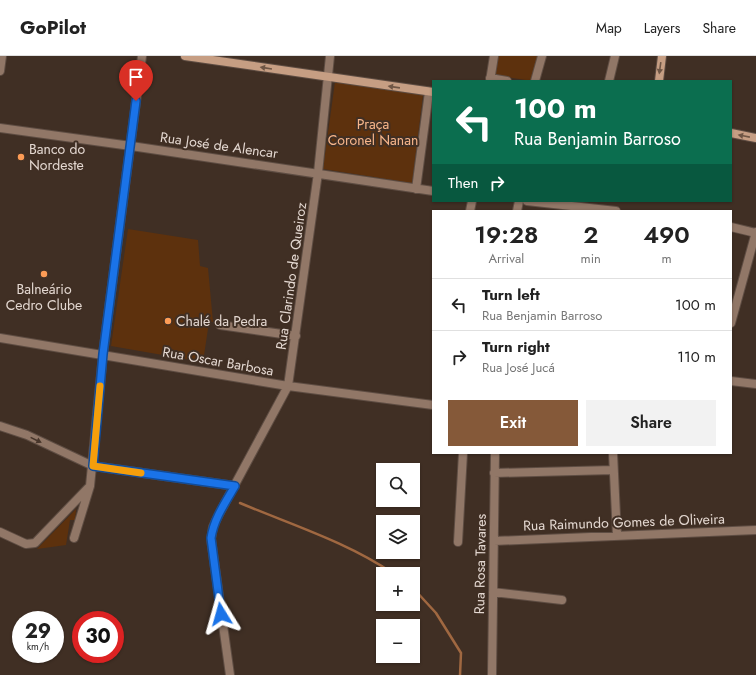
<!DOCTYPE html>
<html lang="en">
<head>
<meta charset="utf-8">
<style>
	:root { --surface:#fff; --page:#f2f2f2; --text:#222; --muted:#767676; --line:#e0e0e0; --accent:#855939 }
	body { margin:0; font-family:Jost,sans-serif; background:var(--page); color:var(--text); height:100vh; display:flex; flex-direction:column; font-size:15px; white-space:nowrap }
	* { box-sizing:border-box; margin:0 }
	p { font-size:13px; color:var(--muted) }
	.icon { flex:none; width:22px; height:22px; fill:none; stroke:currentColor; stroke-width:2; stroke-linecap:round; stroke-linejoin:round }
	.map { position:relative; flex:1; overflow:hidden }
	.sheet { position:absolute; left:432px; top:154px; width:300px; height:244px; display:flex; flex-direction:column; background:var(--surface); border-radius:0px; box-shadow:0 1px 3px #0004 }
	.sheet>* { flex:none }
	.top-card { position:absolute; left:432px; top:24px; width:300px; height:122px; border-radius:0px; box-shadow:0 1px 3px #0004; background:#0b6e4f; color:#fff; overflow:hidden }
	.tools { position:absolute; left:376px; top:407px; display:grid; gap:8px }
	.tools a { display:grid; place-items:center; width:44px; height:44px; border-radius:0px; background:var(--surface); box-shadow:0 1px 3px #0004; font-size:20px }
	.speed { position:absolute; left:12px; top:555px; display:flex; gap:8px; font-size:20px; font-weight:700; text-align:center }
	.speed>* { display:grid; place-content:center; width:52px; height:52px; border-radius:50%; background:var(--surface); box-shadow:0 1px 3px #0004; line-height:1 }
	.speed small { font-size:10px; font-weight:400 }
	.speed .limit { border:6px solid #d22; background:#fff; color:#111 }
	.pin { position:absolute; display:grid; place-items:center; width:34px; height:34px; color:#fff; margin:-41px -17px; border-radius:50% 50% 50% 0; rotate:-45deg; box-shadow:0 0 4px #0007 }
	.pin .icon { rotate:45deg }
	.me { position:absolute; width:44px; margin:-22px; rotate:352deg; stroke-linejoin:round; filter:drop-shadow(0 0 3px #0008) }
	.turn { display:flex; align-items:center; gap:14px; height:84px; padding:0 16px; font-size:18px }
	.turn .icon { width:52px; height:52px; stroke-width:2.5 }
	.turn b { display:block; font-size:28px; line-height:34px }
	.then { display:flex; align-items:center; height:38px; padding:0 16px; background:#0003; gap:8px; font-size:15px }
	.eta { display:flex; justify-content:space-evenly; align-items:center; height:68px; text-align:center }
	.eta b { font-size:24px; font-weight:600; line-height:28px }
	.action { display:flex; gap:8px; margin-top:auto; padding:8px 16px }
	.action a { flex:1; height:46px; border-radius:0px; background:var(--accent); color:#fff; font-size:16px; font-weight:600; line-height:46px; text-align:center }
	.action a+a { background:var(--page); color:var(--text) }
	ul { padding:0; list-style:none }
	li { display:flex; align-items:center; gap:12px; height:52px; padding:0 16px; border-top:1px solid var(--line) }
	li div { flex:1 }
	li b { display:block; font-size:15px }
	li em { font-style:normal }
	header { display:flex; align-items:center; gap:24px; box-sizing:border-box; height:56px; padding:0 20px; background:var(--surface); border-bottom:1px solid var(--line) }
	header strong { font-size:19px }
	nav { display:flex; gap:22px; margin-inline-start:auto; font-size:14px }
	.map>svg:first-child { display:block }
	.green { fill:#5d310d }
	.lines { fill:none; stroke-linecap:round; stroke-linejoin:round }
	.stream { stroke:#a06841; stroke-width:2.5 }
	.street-casing { stroke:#5e4d43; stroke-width:10 }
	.secondary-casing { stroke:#5e4d43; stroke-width:10 }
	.street { stroke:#917767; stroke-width:8 }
	.secondary { stroke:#c69e83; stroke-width:8 }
	.oneway { fill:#6f5645 }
	.oneway2 { fill:#48362b }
	.route-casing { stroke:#114b97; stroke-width:10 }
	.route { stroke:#1a73e8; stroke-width:7 }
	.slow { stroke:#f59e0b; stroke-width:7 }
	.poi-dot { fill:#fd9c56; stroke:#402f24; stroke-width:1.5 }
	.labels { text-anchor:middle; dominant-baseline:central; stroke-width:4; stroke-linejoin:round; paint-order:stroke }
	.park-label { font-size:14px; fill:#f8b68b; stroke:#402f24 }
	.street-label { font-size:14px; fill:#e4d8d1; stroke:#402f24 }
	.poi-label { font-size:14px; fill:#e4d8d1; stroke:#402f24; text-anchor:start }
</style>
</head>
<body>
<header>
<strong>GoPilot</strong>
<nav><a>Map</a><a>Layers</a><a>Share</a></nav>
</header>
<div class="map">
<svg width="756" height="619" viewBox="0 0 756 619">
	<rect width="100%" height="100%" fill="#402f24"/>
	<!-- green -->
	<path class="green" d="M 497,0 L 539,0 L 532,25 L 494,19 Z
		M 335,26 L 423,39 L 412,127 L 323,113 Z
		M 128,173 L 198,184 L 200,210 L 208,212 L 213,266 L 209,266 L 203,306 L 111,290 Z
		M 76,453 L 75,464 L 70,464 L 66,489 L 37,493 Z"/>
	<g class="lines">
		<!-- stream -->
		<path class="stream" d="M 240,447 C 292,469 347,486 394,518
			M 413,532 L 436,557 L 461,597 L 460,619"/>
		<!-- street casing -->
		<g class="street-casing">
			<path id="street" d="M 0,15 L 2,0
				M 490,22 L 507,25
				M 490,25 L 494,0
				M 535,25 L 542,0
				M 609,25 L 615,0
				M 0,72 L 131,90 L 433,135
				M 416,133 L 429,36
				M 527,145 L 616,155
				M 470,155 L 472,145
				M 517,155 L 519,145
				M 731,171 L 756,177
				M 731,267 L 756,176
				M 220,269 L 296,280
				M 0,282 L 288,330 L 433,349
				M 731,325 L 756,328
				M 0,370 L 27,379 L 93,410 L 235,430
				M 613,397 L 617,480
				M 494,417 L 613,414
				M 0,476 L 26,488 L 35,487 L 88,432
				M 74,482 L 90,430 L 103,298 L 142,0
				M 494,485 L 756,474
				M 458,486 L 463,397
				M 493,536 L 562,544
				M 230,619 L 211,483 L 213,471 L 218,460 L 288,330 L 318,117 L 330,0
				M 492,619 L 495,397"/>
		</g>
		<!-- secondary casing -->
		<g class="secondary-casing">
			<path id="secondary" d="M 185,0 L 433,36
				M 659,25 L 662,0
				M 731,77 L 756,82"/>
		</g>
		<!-- street -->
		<use href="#street" class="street"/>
		<!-- secondary -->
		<use href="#secondary" class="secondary"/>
	</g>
	<!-- one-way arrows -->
	<defs><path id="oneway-solid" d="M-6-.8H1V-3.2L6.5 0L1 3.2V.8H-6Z"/></defs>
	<g class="oneway">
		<use href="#oneway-solid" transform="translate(266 12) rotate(-171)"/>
		<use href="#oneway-solid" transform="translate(660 12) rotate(98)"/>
		<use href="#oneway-solid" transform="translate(394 31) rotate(-172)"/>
		<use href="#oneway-solid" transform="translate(744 80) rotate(-169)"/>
	</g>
	<use class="oneway2" href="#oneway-solid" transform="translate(36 384) rotate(26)"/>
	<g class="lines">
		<!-- route casing -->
		<g class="route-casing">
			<path id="route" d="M 136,45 L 103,298 L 93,410 L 235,430 C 225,447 214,463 211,482 L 221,558"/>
		</g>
		<!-- route -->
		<use href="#route" class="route"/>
		<!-- slow -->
		<path class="slow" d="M 100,330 L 93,410 L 141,417"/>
	</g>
	<!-- markers -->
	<g class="poi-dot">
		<circle cx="21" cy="101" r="4"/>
		<circle cx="44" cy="218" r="4"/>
		<circle cx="168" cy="265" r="4"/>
	</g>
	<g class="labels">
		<!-- park labels -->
		<g class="park-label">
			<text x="373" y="68">Praça<tspan x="373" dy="16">Coronel Nanan</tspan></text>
		</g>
		<!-- street labels -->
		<g class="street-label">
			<text transform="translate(219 89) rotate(8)">Rua José de Alencar</text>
			<text transform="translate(291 220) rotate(-82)">Rua Clarindo de Queiroz</text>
			<text transform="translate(218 305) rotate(10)">Rua Oscar Barbosa</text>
			<text transform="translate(624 466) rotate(-2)">Rua Raimundo Gomes de Oliveira</text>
			<text transform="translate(480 508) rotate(-89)">Rua Rosa Tavares</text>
		</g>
		<!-- poi labels -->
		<g class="poi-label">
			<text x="29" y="93">Banco do<tspan x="29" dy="16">Nordeste</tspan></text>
			<text x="44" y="233" text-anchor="middle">Balneário<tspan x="44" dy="16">Cedro Clube</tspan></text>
			<text x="176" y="265">Chalé da Pedra</text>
		</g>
	</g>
</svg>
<div class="tools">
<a><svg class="icon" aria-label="search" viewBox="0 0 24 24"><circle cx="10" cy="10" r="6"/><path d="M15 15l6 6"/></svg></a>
<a><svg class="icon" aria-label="layers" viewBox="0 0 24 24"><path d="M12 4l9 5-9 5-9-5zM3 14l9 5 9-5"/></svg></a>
<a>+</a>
<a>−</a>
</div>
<div class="speed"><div>29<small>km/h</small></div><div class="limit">30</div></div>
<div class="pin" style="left:136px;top:45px;background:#d93025"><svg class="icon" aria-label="arrive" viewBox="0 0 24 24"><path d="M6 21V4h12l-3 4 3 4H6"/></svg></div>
<svg class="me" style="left:221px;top:558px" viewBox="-20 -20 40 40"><path d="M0-17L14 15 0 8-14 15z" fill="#1a73e8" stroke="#fff" stroke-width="4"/></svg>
<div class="top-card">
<div class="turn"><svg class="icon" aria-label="left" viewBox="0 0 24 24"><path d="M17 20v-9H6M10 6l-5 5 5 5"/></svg><div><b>100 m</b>Rua Benjamin Barroso</div></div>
<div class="then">Then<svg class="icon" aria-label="right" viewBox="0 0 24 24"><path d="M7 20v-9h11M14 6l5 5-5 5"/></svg></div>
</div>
<section class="sheet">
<div class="eta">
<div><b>19:28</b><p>Arrival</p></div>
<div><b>2</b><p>min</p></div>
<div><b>490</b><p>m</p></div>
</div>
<ul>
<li><svg class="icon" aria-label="left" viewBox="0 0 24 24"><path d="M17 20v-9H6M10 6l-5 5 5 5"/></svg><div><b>Turn left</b><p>Rua Benjamin Barroso</p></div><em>100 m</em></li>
<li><svg class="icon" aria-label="right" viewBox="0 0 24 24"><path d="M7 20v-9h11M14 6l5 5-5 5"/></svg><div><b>Turn right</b><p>Rua José Jucá</p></div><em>110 m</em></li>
</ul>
<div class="action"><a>Exit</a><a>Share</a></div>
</section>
</div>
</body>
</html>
